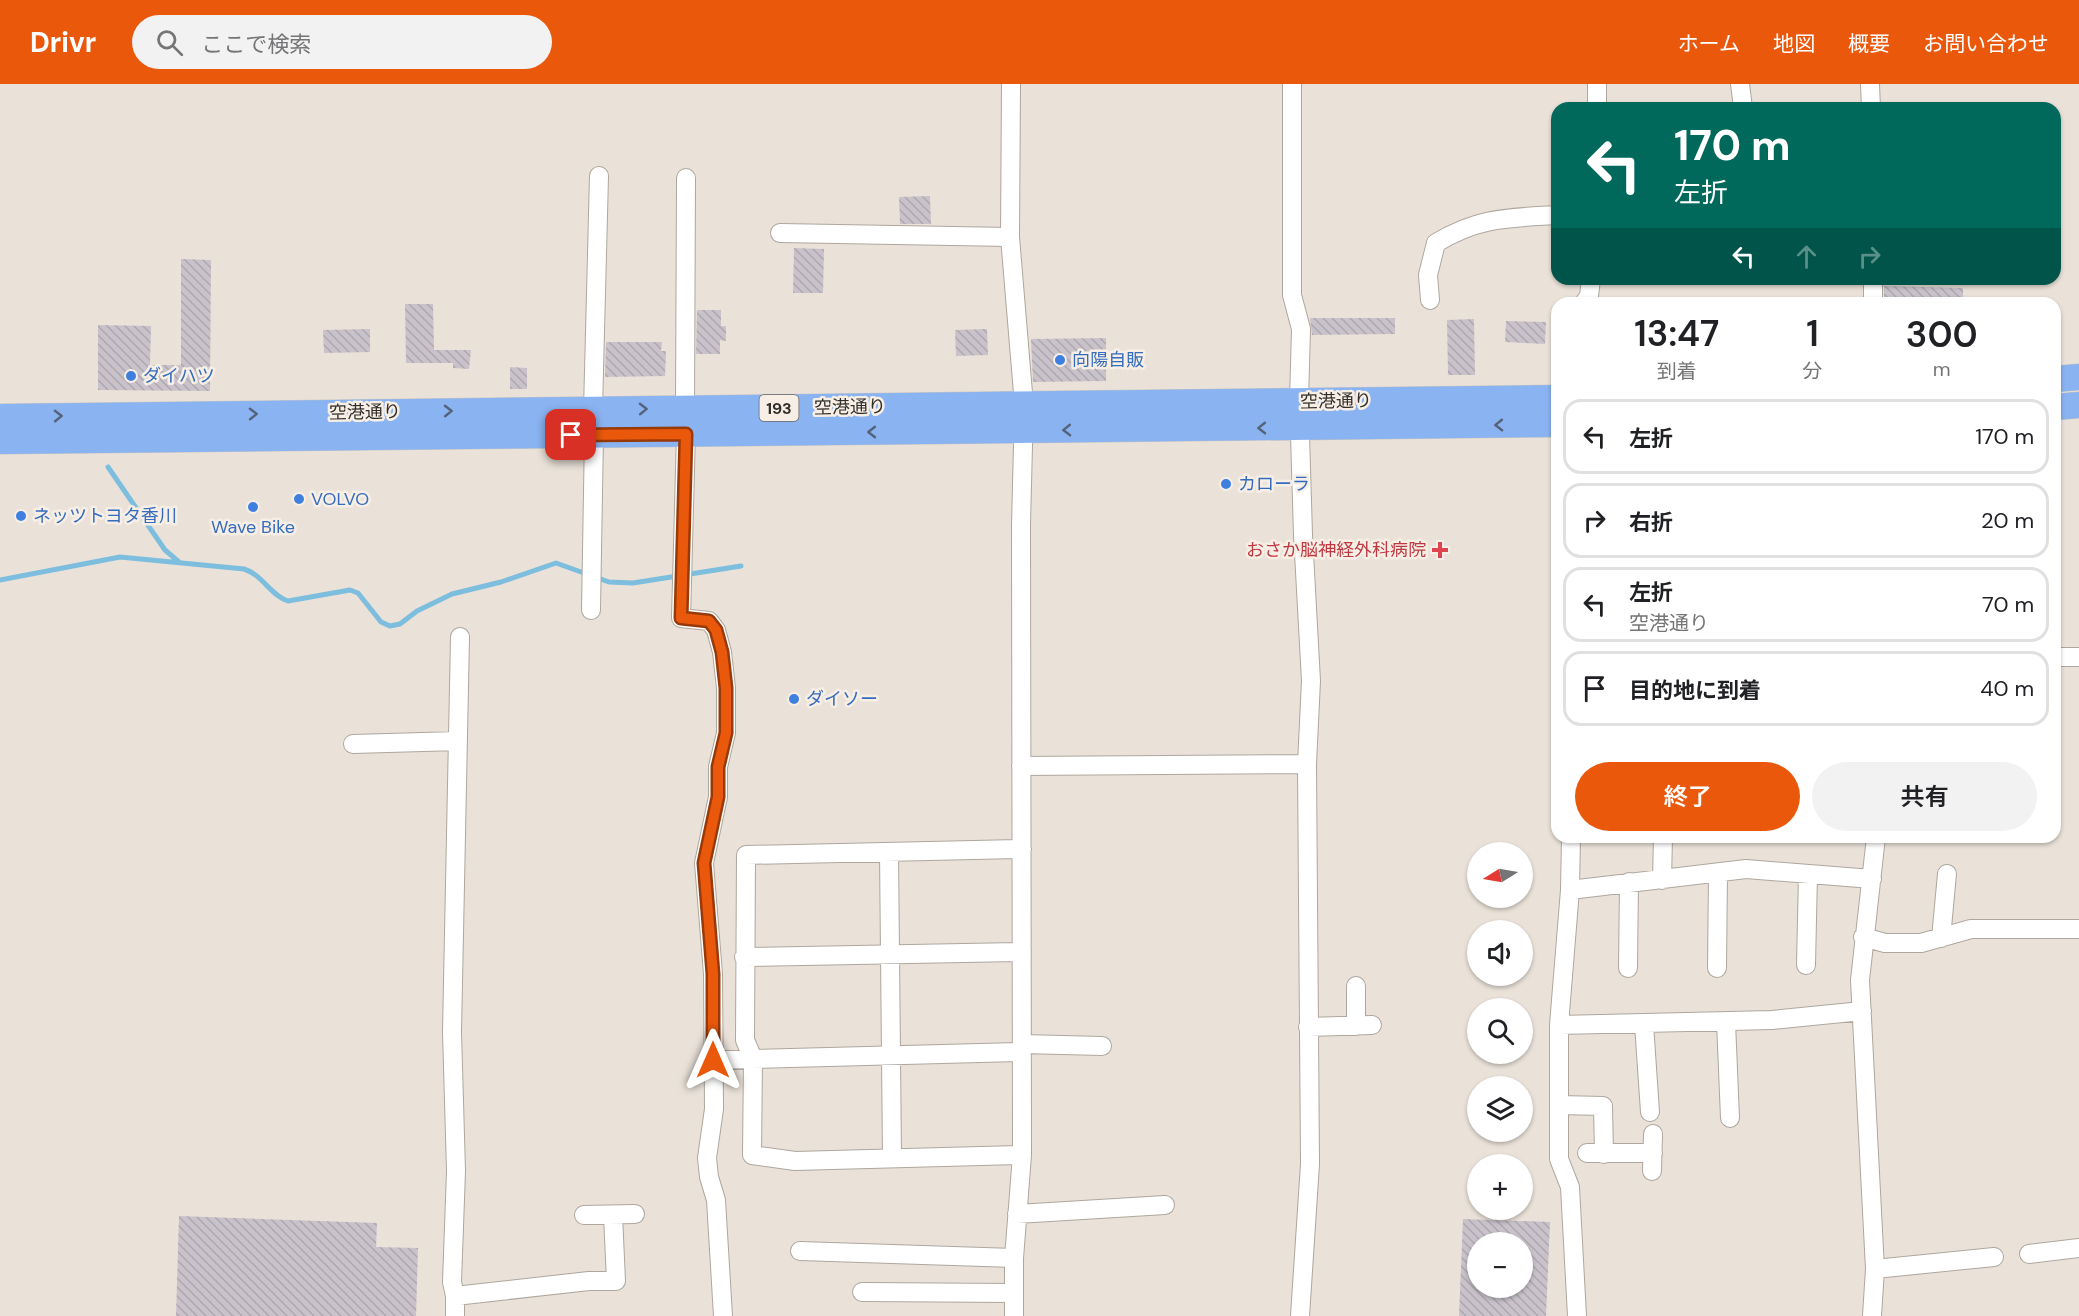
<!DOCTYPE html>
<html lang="ja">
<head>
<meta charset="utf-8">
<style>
	:root { --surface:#fff; --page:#f2f2f2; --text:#202124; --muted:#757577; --line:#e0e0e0; --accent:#ea580c }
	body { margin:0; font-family:"DM Sans","Noto Sans JP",sans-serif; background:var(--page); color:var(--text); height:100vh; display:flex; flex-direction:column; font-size:22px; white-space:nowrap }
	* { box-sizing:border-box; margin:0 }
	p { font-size:20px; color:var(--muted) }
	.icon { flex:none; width:33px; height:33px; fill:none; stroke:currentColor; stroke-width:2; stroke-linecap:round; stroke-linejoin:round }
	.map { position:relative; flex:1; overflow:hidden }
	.sheet { position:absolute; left:1551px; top:213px; width:510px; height:546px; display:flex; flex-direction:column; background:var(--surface); border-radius:18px; box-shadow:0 2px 4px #0004 }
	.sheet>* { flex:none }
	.banner { position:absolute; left:1551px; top:18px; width:510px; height:183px; border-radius:18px; box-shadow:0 2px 4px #0004; background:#00695c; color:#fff; overflow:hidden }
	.needle { width:39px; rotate:259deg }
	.buttons { position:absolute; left:1467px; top:758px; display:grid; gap:12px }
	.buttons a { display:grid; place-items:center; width:66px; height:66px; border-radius:50%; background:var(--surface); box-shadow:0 2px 4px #0004; font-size:30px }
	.pin { position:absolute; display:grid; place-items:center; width:51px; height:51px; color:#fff; margin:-26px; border-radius:12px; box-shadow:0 3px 9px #0006 }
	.me { position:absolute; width:66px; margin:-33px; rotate:0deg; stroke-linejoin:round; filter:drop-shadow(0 0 4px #0008) }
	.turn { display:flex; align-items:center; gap:21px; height:126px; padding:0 24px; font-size:27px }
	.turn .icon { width:78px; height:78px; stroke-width:2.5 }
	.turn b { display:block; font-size:42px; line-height:51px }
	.lanes { display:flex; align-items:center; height:57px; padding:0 24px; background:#0003; justify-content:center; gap:30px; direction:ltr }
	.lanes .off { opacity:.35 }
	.eta { display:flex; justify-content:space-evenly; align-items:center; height:102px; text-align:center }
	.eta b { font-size:36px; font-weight:600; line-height:42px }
	.cta { display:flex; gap:12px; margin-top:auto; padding:12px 24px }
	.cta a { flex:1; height:69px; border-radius:36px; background:var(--accent); color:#fff; font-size:24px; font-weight:600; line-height:69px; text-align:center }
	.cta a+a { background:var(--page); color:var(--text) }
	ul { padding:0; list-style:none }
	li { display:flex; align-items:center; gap:18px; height:75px; margin:0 12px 9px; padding:0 12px; border:3px solid var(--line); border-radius:18px }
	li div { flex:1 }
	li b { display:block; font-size:22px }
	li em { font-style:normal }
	header { display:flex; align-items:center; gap:36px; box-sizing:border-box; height:84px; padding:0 30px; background:var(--accent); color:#fff }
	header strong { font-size:28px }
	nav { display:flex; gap:33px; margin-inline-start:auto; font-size:21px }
	.search { width:420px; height:54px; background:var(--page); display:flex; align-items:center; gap:15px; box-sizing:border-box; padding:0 21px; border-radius:33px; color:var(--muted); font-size:22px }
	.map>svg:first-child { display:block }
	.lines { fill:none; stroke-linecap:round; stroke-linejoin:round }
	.stream { stroke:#7dbddd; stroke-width:5 }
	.building { fill:url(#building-back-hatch); fill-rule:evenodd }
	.minor-casing { stroke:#aea79e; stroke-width:20 }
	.highway-casing { stroke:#c5c4c3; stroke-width:27 }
	.minor { stroke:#fff; stroke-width:18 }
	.highway { stroke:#8ab3f1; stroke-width:26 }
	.oneway { stroke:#55637a }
	.route-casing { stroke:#983908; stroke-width:15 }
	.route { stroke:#ea580c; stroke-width:10 }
	.shop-dot { fill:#3f7fe0; stroke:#f7efe6; stroke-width:2 }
	.health-dot { fill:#e0444e; stroke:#f7efe6; stroke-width:2 }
	.labels { text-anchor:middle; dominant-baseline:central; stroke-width:5; stroke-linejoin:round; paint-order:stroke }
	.shield { fill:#f7efe6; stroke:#6c6862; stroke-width:1.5 }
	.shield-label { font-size:16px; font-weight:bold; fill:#312e2a }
	.shop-label { font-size:18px; fill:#366cbe; stroke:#f7efe6; text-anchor:start }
	.street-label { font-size:18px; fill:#312e2a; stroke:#f7efe6 }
	.health-label { font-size:18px; fill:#be3a42; stroke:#f7efe6; text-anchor:end }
</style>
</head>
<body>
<header>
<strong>Drivr</strong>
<div class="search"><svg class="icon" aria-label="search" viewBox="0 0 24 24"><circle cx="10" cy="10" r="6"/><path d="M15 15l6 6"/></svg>ここで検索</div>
<nav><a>ホーム</a><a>地図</a><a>概要</a><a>お問い合わせ</a></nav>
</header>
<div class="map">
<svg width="2079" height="1232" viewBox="0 0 2079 1232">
	<defs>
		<pattern id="building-back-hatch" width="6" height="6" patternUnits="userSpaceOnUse" patternTransform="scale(1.5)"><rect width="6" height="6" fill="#c9c2cb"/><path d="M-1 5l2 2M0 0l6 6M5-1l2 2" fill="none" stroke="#ada7ae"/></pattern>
	</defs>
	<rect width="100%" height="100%" fill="#eae2d9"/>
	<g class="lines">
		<!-- stream -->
		<path class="stream" d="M 108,383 L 165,466 L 179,478
			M 0,496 L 120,473 L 244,485 C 263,491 270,511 288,517 L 350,506 L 358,509 L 381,538 L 390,542 L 400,540 L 417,527 L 452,510 L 501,498 L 556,479 L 609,498 L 633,499 L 741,482"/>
	</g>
	<!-- building -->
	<path class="building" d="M 930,112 L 931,140 L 900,140 L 899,113 Z
		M 794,164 L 824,165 L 823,209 L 793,209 Z
		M 181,175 L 211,176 L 210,307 L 98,306 L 98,241 L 151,242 L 150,281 L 181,281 Z
		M 1884,202 L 1963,204 L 1963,219 L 1884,219 Z
		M 405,220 L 433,220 L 434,266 L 471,266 L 469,285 L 453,284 L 453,279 L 406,279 Z
		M 697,226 L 721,226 L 721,242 L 726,242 L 726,257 L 720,256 L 720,270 L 696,270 Z
		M 1310,234 L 1395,234 L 1395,250 L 1312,251 Z
		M 1474,235 L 1475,291 L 1448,291 L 1447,236 Z
		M 1506,237 L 1546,238 L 1545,260 L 1505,258 Z
		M 370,245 L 370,268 L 324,269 L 323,246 Z
		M 987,245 L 988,271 L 956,272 L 955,246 Z
		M 1106,254 L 1106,297 L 1033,298 L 1031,255 Z
		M 606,258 L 662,258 L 661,267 L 666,267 L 665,292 L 605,293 Z
		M 510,283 L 527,284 L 527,305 L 510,305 Z
		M 179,1132 L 377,1139 L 376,1163 L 418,1164 L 416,1232 L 176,1232 Z
		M 1463,1135 L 1550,1138 L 1546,1232 L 1459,1232 ZM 1478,1158 L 1522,1158 L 1522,1203 L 1478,1203 Z"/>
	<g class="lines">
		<!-- minor casing -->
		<g class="minor-casing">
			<path id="minor" d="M 1011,0 L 1010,153 L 1024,321 L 1021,441 L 1022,1071 L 1014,1174 L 1014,1232
				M 1292,0 L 1292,211 L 1301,245 L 1299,317 L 1303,451 L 1311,597 L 1307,680 L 1310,1080 L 1300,1232
				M 1740,0 L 1743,24
				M 1870,0 L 1871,24
				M 1597,24 L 1597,0
				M 780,149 L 1010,153
				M 1430,216 L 1428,191 L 1436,159 C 1479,133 1508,134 1557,131
				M 1584,219 L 1589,212 L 1591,195
				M 1873,219 L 1873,195
				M 685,325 L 686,94
				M 593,326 L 599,92
				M 686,350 L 681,534 L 709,537 L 716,546 L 722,568 L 726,604 L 726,649 L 718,683 L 718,713 L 704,779 L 713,890 L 714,1025 L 707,1074 L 709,1093 L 716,1116 L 723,1232
				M 591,526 L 594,350
				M 2055,573 L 2079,573
				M 353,660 L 458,657
				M 1021,682 L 1307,680
				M 1571,753 L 1570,806 L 1559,941 L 1559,1075 L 1570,1103 L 1577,1232
				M 1022,765 L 746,771 L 745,956 L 753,975 L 752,1071 L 795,1077 L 1022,1071
				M 889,768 L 892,1074
				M 1662,796 L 1663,753
				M 1570,806 L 1746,785 L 1872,795
				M 1863,853 L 1885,859 L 1921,859 L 1971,845 L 2079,845
				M 1941,854 L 1947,790
				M 744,873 L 1022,868
				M 1806,881 L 1808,790
				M 1628,884 L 1629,798
				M 1717,884 L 1718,789
				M 1356,902 L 1356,942
				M 1726,938 L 1730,1034
				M 1644,940 L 1650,1028
				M 1559,941 L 1772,936 L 1862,927
				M 1308,943 L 1372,941
				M 1022,960 L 1102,962
				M 713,976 L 1022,968
				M 1559,1021 L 1603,1022 L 1604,1070
				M 1587,1069 L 1653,1069
				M 1652,1087 L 1653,1050
				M 1017,1130 L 1165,1121
				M 584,1131 L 635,1130
				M 800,1167 L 1014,1174
				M 2029,1170 L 2079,1164
				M 1875,1185 L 1994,1173
				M 862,1208 L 1013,1209
				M 455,1212 L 452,1198 L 456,1087 L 452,948 L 460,553
				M 455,1232 L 455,1212 L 589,1197 L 616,1197 L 613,1131
				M 1872,1232 L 1875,1185 L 1860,896 L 1876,753"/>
		</g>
		<!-- highway casing -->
		<g class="highway-casing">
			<path id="highway" d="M 2055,295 L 2079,293
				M 2055,323 L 2079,321
				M 0,333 L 1557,314
				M 0,357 L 1557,340"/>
		</g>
		<!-- minor -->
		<use href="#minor" class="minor"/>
		<!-- highway -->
		<use href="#highway" class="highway"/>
	</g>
	<!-- one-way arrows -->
	<defs><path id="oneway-chevron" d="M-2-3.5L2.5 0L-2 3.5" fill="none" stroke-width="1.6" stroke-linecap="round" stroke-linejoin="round" transform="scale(1.5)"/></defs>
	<g class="oneway">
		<use href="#oneway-chevron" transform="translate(643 325) rotate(-1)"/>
		<use href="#oneway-chevron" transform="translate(448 327) rotate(-1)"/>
		<use href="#oneway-chevron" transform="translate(253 330) rotate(-1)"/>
		<use href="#oneway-chevron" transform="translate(58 332) rotate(-1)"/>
		<use href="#oneway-chevron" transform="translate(1499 341) rotate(179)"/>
		<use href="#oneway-chevron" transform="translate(1262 344) rotate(179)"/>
		<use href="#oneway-chevron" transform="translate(1067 346) rotate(179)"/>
		<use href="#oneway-chevron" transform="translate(872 348) rotate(180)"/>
	</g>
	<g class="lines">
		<!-- route casing -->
		<g class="route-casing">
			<path id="route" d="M 571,351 L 686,350 L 681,534 L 709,537 L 716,546 L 722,568 L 726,604 L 726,649 L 718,683 L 718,713 L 704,779 L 713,890 L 713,976"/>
		</g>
		<!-- route -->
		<use href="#route" class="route"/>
	</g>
	<!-- markers -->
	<g class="shop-dot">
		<circle cx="1060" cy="276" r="6"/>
		<circle cx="131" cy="292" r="6"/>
		<circle cx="1226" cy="400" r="6"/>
		<circle cx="299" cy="415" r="6"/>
		<circle cx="253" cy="423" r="6"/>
		<circle cx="21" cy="432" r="6"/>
		<circle cx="794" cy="615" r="6"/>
	</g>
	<path class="health-dot" d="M1437 457h6v6h6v6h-6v6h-6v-6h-6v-6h6z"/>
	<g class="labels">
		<!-- shield labels -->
		<rect class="shield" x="759.5" y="311" width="39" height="26" rx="4.5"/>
		<g class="shield-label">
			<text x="779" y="324">193</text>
		</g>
		<!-- shop labels -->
		<g class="shop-label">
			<text x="1072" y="276">向陽自販</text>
			<text x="143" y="292">ダイハツ</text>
			<text x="1238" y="400">カローラ</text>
			<text x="311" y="415">VOLVO</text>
			<text x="33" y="432">ネッツトヨタ香川</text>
			<text x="253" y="443" text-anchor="middle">Wave Bike</text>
			<text x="806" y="615">ダイソー</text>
		</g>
		<!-- street labels -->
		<g class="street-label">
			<text transform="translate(1336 317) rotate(-1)">空港通り</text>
			<text transform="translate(850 323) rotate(-1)">空港通り</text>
			<text transform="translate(365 328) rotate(-1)">空港通り</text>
		</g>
		<!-- health labels -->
		<g class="health-label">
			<text x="1426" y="466">おさか脳神経外科病院</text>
		</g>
	</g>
</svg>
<div class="buttons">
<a><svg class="needle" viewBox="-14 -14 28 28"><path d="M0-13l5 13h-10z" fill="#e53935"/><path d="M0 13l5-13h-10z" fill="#757577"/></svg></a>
<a><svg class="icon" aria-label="sound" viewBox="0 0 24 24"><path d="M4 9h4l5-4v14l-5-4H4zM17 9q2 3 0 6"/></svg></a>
<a><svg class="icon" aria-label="search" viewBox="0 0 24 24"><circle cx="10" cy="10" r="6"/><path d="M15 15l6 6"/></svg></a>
<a><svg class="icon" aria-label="layers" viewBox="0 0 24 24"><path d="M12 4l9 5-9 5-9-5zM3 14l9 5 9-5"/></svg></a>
<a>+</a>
<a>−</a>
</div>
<div class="pin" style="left:571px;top:351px;background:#d93025"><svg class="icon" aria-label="arrive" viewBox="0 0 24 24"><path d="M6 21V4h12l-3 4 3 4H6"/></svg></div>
<svg class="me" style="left:713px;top:976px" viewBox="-20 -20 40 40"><path d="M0-17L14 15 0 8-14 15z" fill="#ea580c" stroke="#fff" stroke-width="4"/></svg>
<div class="banner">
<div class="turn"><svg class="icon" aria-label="left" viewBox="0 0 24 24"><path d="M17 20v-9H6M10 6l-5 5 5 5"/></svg><div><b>170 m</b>左折</div></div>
<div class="lanes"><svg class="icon" aria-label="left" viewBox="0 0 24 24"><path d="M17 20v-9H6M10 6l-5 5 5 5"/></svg><svg class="icon off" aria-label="ahead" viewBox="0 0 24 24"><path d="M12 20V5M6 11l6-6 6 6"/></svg><svg class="icon off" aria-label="right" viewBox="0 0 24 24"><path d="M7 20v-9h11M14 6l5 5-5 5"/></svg></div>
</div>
<section class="sheet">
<div class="eta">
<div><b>13:47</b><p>到着</p></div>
<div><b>1</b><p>分</p></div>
<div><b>300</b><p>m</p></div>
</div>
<ul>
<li><svg class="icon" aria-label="left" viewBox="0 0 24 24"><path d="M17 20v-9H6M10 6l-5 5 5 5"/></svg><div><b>左折</b></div><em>170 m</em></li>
<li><svg class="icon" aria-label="right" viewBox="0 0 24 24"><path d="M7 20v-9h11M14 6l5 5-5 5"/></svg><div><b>右折</b></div><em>20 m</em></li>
<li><svg class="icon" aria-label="left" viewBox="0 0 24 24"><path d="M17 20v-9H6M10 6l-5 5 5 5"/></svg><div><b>左折</b><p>空港通り</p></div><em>70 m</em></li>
<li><svg class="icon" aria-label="arrive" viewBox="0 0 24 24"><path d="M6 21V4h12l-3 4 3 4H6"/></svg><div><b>目的地に到着</b></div><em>40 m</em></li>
</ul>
<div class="cta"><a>終了</a><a>共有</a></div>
</section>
</div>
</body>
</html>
